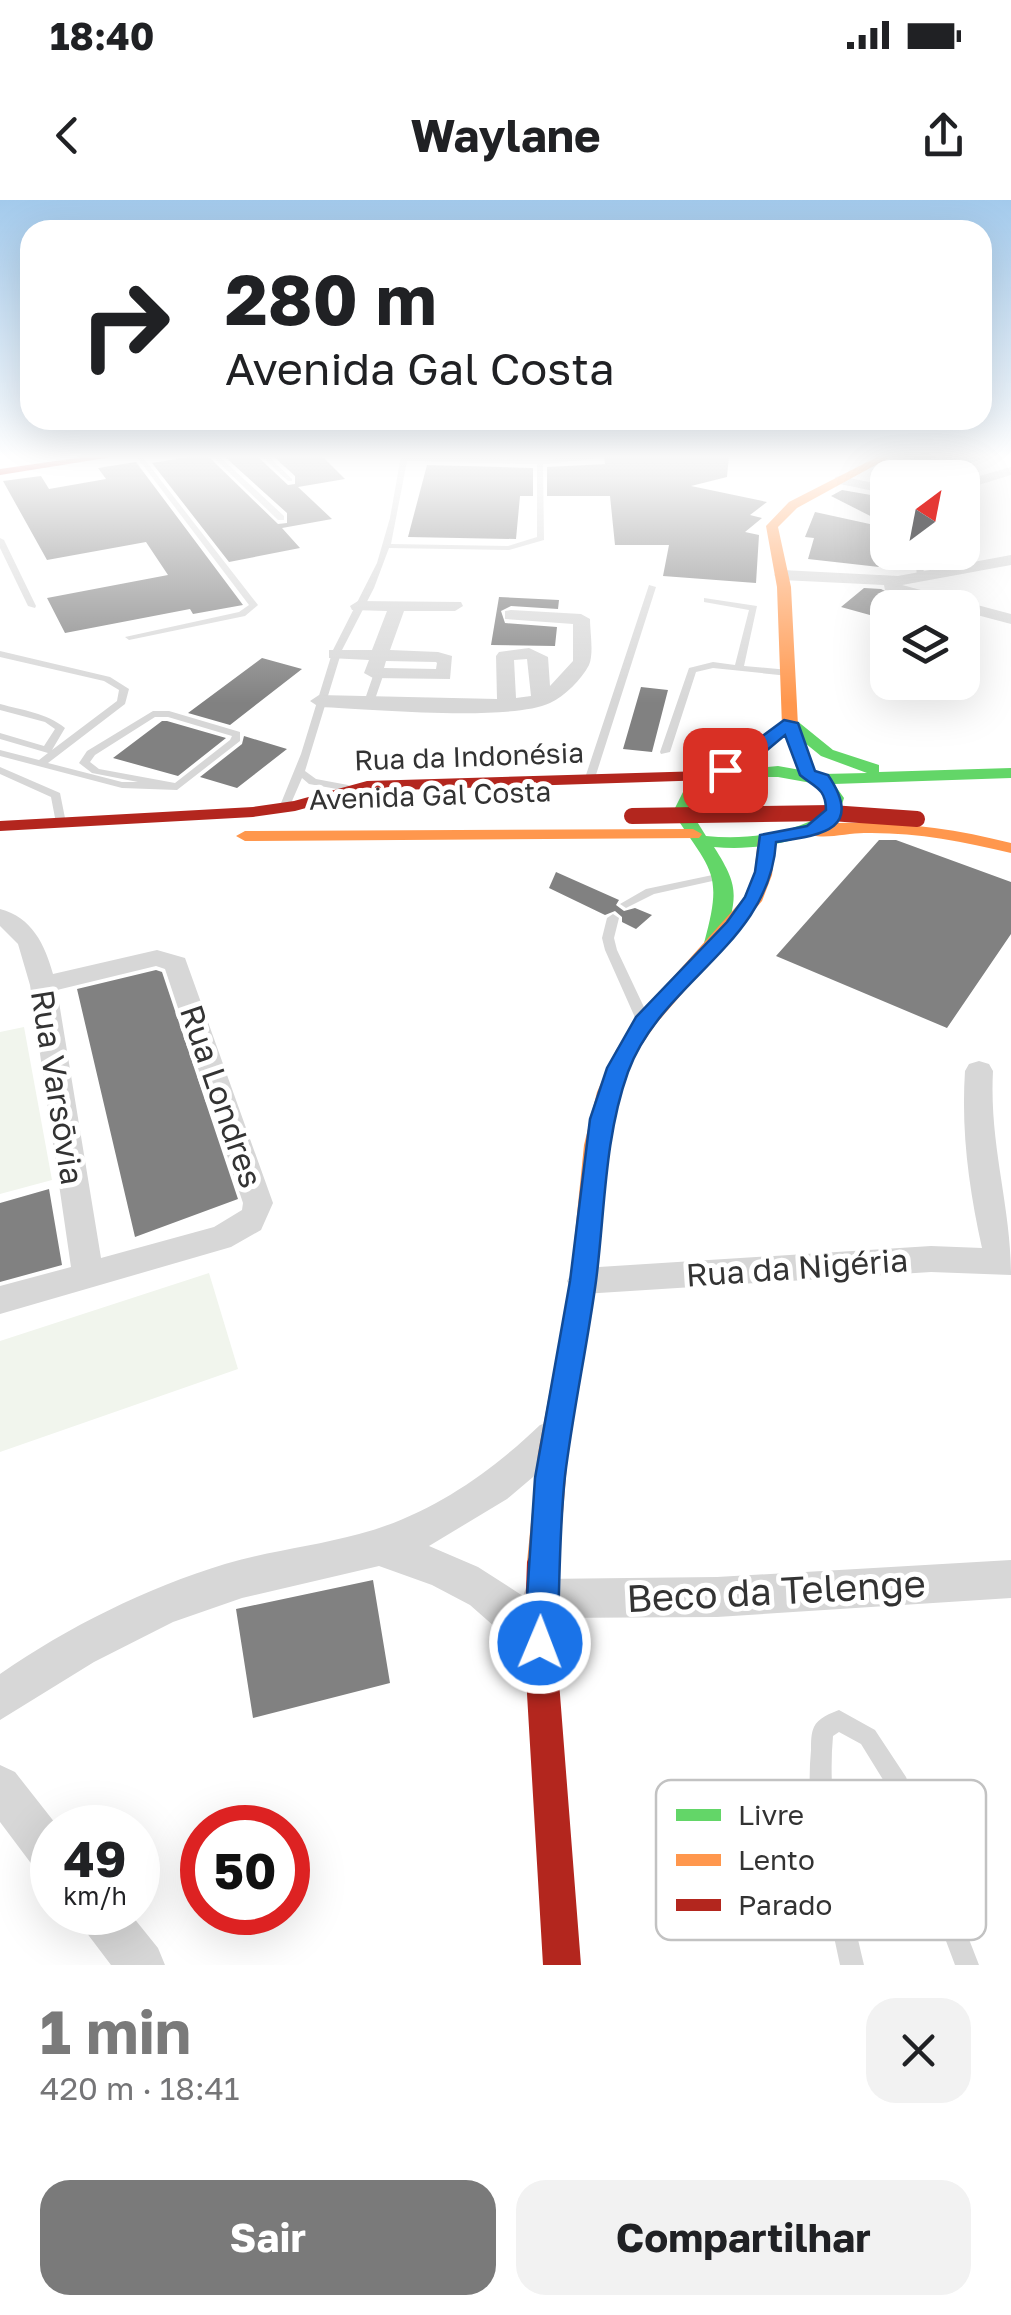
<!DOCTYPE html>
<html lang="pt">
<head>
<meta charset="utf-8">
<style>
	:root { --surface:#fff; --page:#f2f2f2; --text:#202124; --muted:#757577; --accent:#7a7a7a }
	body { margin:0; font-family:"Golos Text",sans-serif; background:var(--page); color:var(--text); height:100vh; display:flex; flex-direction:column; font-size:38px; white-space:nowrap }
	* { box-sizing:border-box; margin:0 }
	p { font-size:32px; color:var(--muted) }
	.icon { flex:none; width:55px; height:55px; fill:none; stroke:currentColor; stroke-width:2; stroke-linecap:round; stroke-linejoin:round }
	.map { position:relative; height:1765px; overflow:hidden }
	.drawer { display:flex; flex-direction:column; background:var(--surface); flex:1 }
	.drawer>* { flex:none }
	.hud { position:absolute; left:20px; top:20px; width:972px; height:210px; border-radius:30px; box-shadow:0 10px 40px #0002; background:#fff; color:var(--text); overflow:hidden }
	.needle { width:65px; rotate:32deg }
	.tools { position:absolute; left:870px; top:260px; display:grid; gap:20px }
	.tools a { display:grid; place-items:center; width:110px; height:110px; border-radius:20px; background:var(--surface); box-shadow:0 10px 40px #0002; font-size:50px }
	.speed { position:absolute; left:30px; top:1605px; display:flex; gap:20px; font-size:50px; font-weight:700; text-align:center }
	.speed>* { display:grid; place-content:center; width:130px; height:130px; border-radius:50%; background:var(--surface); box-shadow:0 10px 40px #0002; line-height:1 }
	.speed small { font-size:25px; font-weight:400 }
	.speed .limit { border:15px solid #d22; background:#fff; color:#111 }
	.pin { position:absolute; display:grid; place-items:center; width:85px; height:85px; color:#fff; margin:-42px; border-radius:20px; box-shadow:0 5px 15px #0006 }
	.me { position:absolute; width:110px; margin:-55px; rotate:1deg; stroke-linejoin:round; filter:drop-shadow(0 0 8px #0008) }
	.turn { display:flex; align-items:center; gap:35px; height:210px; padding:0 40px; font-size:45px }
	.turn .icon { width:130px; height:130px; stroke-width:2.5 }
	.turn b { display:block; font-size:70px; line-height:85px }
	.round { display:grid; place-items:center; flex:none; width:105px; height:105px; border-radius:30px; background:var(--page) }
	.head { display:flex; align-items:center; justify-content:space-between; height:170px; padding:0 40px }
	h1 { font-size:60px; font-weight:700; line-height:75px; color:var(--accent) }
	.button { display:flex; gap:20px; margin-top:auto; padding:20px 40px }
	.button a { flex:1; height:115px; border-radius:30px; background:var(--accent); color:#fff; font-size:40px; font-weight:700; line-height:115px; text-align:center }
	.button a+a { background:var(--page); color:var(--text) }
	.status { display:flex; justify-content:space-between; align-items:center; height:70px; padding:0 50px; background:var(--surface); direction:ltr }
	.status svg { height:28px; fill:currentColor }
	header { display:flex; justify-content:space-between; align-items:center; height:130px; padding:0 40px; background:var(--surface); font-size:45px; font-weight:700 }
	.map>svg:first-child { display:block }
	.green { fill:#f1f5ed }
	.water { fill:#ddebf3 }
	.building { fill:#818181 }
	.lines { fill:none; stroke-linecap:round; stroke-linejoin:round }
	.lane { fill:#d7d7d7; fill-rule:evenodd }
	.street { fill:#d7d7d7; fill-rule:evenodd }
	.fast { fill:#63d668; fill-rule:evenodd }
	.slow { fill:#ff974d; fill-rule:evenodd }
	.jam { fill:#b3261e; fill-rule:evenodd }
	.jam-bridge { stroke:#b3261e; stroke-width:16 }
	.route { fill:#1a73e8; stroke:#114b97; stroke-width:2.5 }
	.labels { text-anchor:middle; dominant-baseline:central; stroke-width:10; stroke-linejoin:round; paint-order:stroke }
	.far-street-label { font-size:28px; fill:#333; stroke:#fff }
	.street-label { font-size:32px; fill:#333; stroke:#fff }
	.near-street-label { font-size:38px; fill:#333; stroke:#fff }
	.key { fill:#fff; stroke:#c2c2c2; stroke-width:2.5 }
	.key-label { font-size:28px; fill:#333 }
</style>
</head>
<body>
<div class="status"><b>18:40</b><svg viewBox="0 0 49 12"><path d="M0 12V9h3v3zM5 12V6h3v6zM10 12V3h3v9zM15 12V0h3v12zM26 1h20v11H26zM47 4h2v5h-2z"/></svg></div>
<header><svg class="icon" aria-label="back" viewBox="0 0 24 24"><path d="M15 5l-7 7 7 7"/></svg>Waylane<svg class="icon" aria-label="share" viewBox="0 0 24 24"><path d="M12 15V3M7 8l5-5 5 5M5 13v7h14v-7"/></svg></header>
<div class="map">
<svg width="1011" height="1765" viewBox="0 0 1011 1765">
	<rect width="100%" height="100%" fill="#fff"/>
	<!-- green -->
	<path class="green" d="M 24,827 L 52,980 L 0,994 L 0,832 Z
		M 209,1073 L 238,1169 L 0,1252 L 0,1141 Z"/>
	<!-- water -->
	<path class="water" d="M 912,256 L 994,256 L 944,270 L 900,274 L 896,269 Z"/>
	<!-- building -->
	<path class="building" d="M 194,256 L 208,256 L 278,324 L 287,323 L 287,313 L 224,256 L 257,256 L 288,285 L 295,284 L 295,276 L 273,256 L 322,256 L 345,279 L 298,287 L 332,319 L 282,328 L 300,348 L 229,362 L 152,263 Z
		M 604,256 L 729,256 L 727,277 L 691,286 L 767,302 L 750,315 L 762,318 L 745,332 L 759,335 L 756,383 L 663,376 L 669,345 L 615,345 L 610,296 L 547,296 L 547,267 L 605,264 Z
		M 136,262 L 243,405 L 193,414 L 190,409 L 65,433 L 47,398 L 168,375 L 146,342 L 47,360 L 3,281 L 41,276 L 49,289 L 106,279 L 98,268 Z
		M 427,265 L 533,268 L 533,296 L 520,296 L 516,339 L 408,337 Z
		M 842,290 L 888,298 L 888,325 L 831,296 Z
		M 815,312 L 888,328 L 888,368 L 808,359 L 814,338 L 805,337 Z
		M 864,388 L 881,389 L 895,396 L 894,408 L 888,408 L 888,420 L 841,407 Z
		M 499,397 L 559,400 L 558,409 L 511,406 L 501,411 L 505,423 L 557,427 L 555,446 L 491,445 Z
		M 262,458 L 302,469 L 230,525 L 188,513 Z
		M 641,487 L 668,490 L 652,552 L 623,549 Z
		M 162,521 L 167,521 L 226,538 L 178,576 L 113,558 Z
		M 244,536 L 287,549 L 237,588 L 200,577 L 242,544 Z
		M 879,640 L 896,640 L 1011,682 L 1011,734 L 947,828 L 776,756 Z
		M 556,672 L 619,700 L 616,705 L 624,711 L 635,708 L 652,715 L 636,729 L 622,722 L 622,717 L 615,711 L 605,715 L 549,688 Z
		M 156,770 L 162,772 L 238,999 L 135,1037 L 77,789 Z
		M 49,989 L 62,1065 L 0,1082 L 0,1003 Z
		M 373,1380 L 390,1483 L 253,1518 L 236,1409 Z"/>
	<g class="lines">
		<!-- lane -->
		<path class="lane" d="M 136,256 L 142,256 L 258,405 L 245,416 L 129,440 L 125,437 L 239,412 L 249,405 Z
			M 212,256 L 219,256 L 284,316 L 284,320 L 278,320 Z
			M 261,256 L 268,256 L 292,279 L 292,281 L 288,281 Z
			M 401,256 L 540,260 L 593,256 L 594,259 L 543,264 L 544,340 L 509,350 L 389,348 L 374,388 L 342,450 L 305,571 L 316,579 L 348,585 L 353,588 L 348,591 L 309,584 L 302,578 L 289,608 L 284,611 L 280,610 L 279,608 L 301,554 L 333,450 L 377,363 L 390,318 ZM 407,261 L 537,264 L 537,337 L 508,346 L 391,344 Z
			M 0,338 L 4,340 L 36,406 L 35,408 L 28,406 L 0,348 Z
			M 915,352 L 923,352 L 924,380 L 917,378 Z
			M 649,385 L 656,387 L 594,581 L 593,583 L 585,583 L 584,581 Z
			M 704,398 L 757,406 L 744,466 L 789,470 L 794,473 L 789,476 L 713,468 L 696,472 L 670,552 L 661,554 L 660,552 L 689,468 L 713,462 L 735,465 L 749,410 L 704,402 Z
			M 0,451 L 110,477 L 129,489 L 125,504 L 48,563 L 122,582 L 138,582 L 92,573 L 79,563 L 87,551 L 153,511 L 169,511 L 240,532 L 240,541 L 177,590 L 122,588 L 0,556 L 0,550 L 39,560 L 48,553 L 0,539 L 0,533 L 44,546 L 55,529 L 45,522 L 0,510 L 0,504 C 22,510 47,513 65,528 L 52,550 L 117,501 L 119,490 L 104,481 L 0,457 ZM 155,517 L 168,517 L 232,536 L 230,540 L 175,583 L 99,569 L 90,562 L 95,555 Z
			M 378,473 L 383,476 L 374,502 L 366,504 L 364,502 L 373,476 Z
			M 0,567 L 60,593 L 66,623 L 65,625 L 57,625 L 56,623 L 51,597 L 0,574 Z
			M 722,673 L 726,674 L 726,678 L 654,694 L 626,708 L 620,704 L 646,689 Z
			M 613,714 L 619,718 L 614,738 L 617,750 L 651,822 L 649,825 L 644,826 L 637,822 L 605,750 L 602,738 L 607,718 Z
			M 839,1510 L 875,1530 L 906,1577 L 979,1765 L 955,1765 L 890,1591 L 861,1544 L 839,1532 L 833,1536 C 826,1614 847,1690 864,1765 L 840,1765 C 826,1695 804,1621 811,1550 C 811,1542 811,1533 814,1527 C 818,1518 831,1513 839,1510 Z"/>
		<!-- street -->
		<path class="street" d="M 1011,267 L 1011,275 L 962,290 L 962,281 Z
			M 840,276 L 888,286 L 888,294 L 835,283 L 835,277 Z
			M 1011,355 L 1011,365 L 902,385 L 1011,414 L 1011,424 L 962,411 L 962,408 L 885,390 L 884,385 L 782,380 L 774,375 L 782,370 L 898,376 Z
			M 358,401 L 461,402 L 463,406 L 455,411 L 404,411 L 390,450 L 438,452 L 452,456 L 450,479 L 373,478 L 364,473 L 369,460 L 329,458 L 329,450 L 372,450 L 387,411 L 352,410 L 350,406 ZM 386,461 L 436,462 L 437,463 L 436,469 L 384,468 Z
			M 511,410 L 581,414 L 590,419 C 590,432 594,453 589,465 C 581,480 565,496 550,503 C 509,522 370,509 319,507 L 310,501 L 319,495 L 497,499 L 496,456 L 499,452 L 529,448 L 548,457 L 550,486 L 573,461 L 573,424 L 505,419 L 505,411 ZM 527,459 L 531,496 L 516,498 L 514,460 Z
			M 0,709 C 32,717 45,745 53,774 L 157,750 L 185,758 L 273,1003 L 261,1030 L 231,1047 L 0,1114 L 0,1086 L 71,1067 L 30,785 L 18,744 L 0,726 ZM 156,766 L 165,769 L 243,1003 L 242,1010 L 214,1027 L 101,1058 L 57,790 Z
			M 979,861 L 989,864 L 993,871 C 989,945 1011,1005 1011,1075 L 931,1072 L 583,1094 L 572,1090 L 567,1081 L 572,1072 L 583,1068 L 931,1046 L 982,1048 C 969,989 961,932 965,871 L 969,864 Z
			M 553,1221 L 566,1225 L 571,1237 L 566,1249 L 507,1299 L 429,1346 L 478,1367 L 523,1396 L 527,1385 L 541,1379 L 717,1377 L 1011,1360 L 1011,1398 L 717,1417 L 546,1418 L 555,1436 L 549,1450 L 535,1456 L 521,1450 L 470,1405 L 432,1385 L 379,1366 L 242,1398 L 173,1422 L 94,1462 L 0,1520 L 0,1474 C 68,1427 146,1388 225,1364 C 269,1351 315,1346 359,1334 C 428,1316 489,1274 540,1225 Z
			M 0,1565 L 15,1572 L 59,1628 L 52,1628 L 52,1676 L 36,1670 L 0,1622 Z
			M 76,1712 L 129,1712 L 158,1748 L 165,1765 L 111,1765 L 83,1728 Z"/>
		<!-- fast -->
		<path class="fast" d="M 784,520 L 796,520 L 833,550 L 879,565 L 879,572 L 1011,568 L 1011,578 L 834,584 L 844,598 L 836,623 C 798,642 757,651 714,647 C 741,689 736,696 724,743 L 714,749 L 707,747 L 704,743 C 724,671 711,672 673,612 L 687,584 L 721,571 L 778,566 L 823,574 L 867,573 L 821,556 L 784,526 ZM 778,577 L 817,584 L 826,598 L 822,616 C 785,634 748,640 706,636 L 691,612 C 701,573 745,577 778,577 Z"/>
		<!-- slow -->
		<path class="slow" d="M 879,256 L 892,256 L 797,308 L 778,327 L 791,387 L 798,526 L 812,567 L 804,572 L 796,567 L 782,526 L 777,387 L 766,326 L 789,302 Z
			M 838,623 C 897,621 953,628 1011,643 L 1011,653 C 962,641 914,632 864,633 C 846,633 816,642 803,631 L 812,626 Z
			M 693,629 L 702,634 L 699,638 L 245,641 L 236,636 L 245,631 Z
			M 767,634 L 776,639 L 772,675 L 762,701 L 656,824 L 637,852 L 619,892 L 608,945 L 596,1083 L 568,1253 L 559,1362 L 554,1373 L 543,1378 L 532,1373 L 527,1362 L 538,1253 L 570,1083 L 584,945 L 597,892 L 616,850 L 640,814 L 743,699 L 754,675 L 758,639 Z"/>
		<!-- jam -->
		<path class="jam" d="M 90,256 L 118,256 L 0,275 L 0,269 Z
			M 704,571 L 712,576 L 710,580 L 368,591 L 295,611 L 253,617 L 0,631 L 0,621 L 253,607 L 294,601 L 367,581 Z
			M 543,1346 L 554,1351 L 559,1362 L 556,1443 L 581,1765 L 543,1765 L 524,1443 L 527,1362 L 532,1351 Z"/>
		<!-- jam-bridge -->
		<path class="jam-bridge" d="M 632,616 L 831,613 L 917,619"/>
	</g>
	<!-- sky -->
	<linearGradient id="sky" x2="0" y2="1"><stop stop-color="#a3caec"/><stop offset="0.51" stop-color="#fff"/><stop offset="1" stop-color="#fff" stop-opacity="0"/></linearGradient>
	<rect width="1011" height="503" fill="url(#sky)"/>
	<!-- route -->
	<path class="route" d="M 784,520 L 798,523 L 815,571 L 828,575 C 865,630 821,635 776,642 C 770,744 661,781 628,872 C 604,939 605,1012 596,1081 C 587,1147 573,1211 565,1276 C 559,1331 560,1388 557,1443 L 552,1454 L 540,1459 L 529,1454 L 524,1443 L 535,1278 L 570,1081 L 590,919 L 607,868 L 636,817 L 727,722 L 745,697 L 755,672 L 760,635 L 807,626 L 826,610 C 826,588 814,587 800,575 L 785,535 L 754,561 L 731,574 L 717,570 Z"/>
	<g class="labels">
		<!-- far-street labels -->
		<g class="far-street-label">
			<text transform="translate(469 556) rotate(-2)">Rua da Indonésia</text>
			<text transform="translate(430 595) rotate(-2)">Avenida Gal Costa</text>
		</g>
		<!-- street labels -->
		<g class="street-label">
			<text transform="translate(58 887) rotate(81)">Rua Varsōvia</text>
			<text transform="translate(222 896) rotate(71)">Rua Londres</text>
			<text transform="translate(797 1067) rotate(-4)">Rua da Nigéria</text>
		</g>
		<!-- near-street labels -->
		<g class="near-street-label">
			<text transform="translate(776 1390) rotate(-3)">Beco da Telenge</text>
		</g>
	</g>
	<!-- legend -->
	<rect x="656" y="1580" width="330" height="160" rx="15" class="key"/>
	<rect x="676" y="1609" width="45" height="12" fill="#63d668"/>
	<rect x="676" y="1654" width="45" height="12" fill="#ff974d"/>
	<rect x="676" y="1699" width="45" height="12" fill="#b3261e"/>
	<g class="key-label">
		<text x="738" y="1625">Livre</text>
		<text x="738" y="1670">Lento</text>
		<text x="738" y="1715">Parado</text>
	</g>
</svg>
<div class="tools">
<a><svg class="needle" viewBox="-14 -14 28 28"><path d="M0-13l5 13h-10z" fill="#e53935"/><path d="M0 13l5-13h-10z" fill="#757577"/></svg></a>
<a><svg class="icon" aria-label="layers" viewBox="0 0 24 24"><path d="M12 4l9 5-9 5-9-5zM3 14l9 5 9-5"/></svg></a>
</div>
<div class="speed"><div>49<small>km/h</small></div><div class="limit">50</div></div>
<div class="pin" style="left:725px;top:570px;background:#d93025"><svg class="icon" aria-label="arrive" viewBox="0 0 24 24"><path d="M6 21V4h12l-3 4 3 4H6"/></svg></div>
<svg class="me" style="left:540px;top:1443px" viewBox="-20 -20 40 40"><circle r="17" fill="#1a73e8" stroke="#fff" stroke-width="3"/><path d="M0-11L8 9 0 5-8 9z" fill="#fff"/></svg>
<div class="hud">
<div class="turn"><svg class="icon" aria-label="right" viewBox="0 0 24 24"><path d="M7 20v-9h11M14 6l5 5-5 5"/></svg><div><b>280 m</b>Avenida Gal Costa</div></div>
</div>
</div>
<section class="drawer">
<div class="head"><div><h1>1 min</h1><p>420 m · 18:41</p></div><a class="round"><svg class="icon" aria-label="close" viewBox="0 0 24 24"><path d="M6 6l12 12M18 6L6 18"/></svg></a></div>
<div class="button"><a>Sair</a><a>Compartilhar</a></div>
</section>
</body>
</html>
